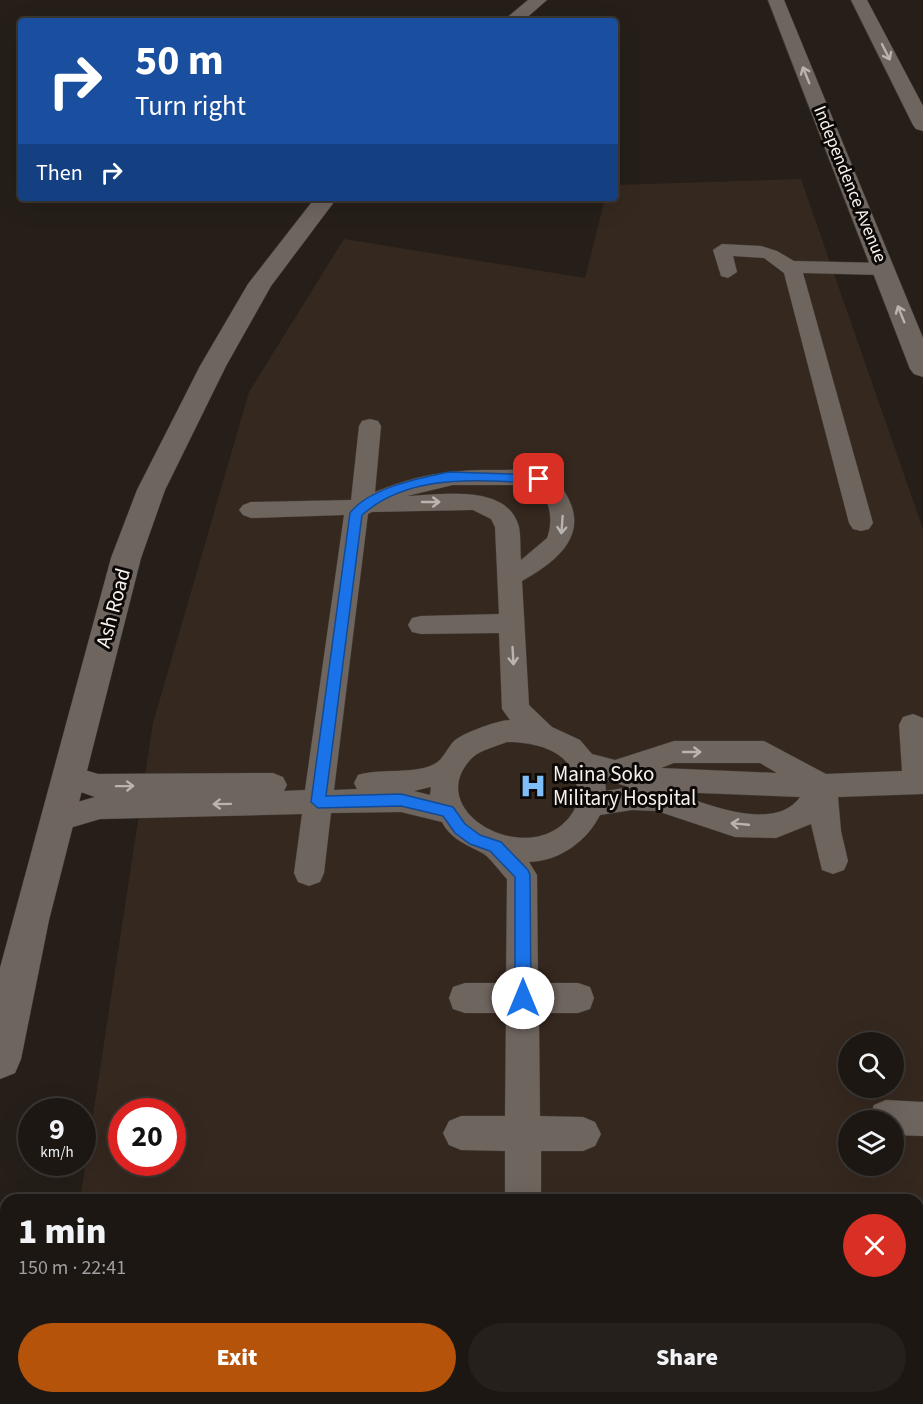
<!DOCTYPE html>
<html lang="en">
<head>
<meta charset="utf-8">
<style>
	:root { --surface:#1c1713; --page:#25201c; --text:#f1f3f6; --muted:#a09fa0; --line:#3a3633; --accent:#b45309 }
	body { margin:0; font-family:"Source Sans 3",sans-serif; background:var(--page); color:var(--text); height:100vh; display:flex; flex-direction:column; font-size:22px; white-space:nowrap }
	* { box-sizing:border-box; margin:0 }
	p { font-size:20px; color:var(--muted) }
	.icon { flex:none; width:33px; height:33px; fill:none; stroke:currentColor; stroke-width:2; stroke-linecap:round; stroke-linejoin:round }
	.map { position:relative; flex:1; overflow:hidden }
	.panel { position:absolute; left:0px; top:1194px; width:924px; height:210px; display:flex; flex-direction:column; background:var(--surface); border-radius:18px 18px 0 0; box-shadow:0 6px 24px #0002,0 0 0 2px var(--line) }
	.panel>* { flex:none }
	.guide { position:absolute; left:18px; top:18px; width:600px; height:183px; border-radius:6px; box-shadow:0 6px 24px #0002,0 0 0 2px var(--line); background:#1a4fa0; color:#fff; overflow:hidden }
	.controls { position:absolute; left:838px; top:1032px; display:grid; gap:12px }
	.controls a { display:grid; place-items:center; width:66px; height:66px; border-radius:50%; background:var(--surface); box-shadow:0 6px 24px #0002,0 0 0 2px var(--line); font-size:30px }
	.speed { position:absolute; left:18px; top:1098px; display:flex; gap:12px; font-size:30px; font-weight:700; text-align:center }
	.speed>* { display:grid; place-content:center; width:78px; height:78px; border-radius:50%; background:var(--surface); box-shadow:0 6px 24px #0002,0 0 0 2px var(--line); line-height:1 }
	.speed small { font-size:15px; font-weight:400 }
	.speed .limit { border:9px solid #d22; background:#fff; color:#111 }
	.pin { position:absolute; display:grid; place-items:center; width:51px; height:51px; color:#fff; margin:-26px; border-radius:12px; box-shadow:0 3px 9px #0006 }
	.me { position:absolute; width:66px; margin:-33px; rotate:0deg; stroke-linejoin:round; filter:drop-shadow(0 0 4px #0008) }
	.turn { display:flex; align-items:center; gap:21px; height:126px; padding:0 18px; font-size:27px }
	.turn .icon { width:78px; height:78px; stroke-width:2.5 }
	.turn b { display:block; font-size:42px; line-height:51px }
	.then { display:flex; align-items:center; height:57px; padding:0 18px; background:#0003; gap:12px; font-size:22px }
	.round { display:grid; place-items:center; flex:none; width:63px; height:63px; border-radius:32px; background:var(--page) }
	.summary { display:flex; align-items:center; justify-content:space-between; height:102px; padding:0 18px }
	h1 { font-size:36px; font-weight:800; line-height:45px }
	.action { display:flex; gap:12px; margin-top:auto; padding:12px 18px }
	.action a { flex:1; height:69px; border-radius:36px; background:var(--accent); color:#fff; font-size:24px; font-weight:800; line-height:69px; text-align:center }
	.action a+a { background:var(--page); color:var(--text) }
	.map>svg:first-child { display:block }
	.built { fill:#35281f; fill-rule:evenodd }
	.green { fill:#5d3e27 }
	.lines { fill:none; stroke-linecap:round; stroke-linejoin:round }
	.lane-casing { stroke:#423c38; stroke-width:1 }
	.street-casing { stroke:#423c38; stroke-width:1 }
	.secondary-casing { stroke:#423c38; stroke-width:1 }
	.lane { fill:#6f655f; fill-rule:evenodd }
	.street { fill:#6f655f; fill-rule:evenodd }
	.secondary { fill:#6f655f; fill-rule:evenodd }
	.oneway { stroke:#bab3ae }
	.route { fill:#1a73e8; stroke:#114b97; stroke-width:1.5 }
	.labels { text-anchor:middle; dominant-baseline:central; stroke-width:6; stroke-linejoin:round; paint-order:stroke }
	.far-street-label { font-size:18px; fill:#f8f3ef; stroke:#0d0907 }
	.street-label { font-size:21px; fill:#f8f3ef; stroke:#0d0907 }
	.poi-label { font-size:21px; fill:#f8f3ef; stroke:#0d0907; text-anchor:start }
</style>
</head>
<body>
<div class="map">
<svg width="923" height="1404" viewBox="0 0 923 1404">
	<rect width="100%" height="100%" fill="#261f19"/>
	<!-- built -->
	<path class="built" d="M 801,179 L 923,529 L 923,1404 L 81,1404 L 80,1398 L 918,1398 L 918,1200 L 80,1200 L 153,723 L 249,392 L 344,239 L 585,278 L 605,198 L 615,198 L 615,185 ZM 849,1042 L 894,1042 L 894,1088 L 849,1088 ZM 122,1112 L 172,1112 L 172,1162 L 122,1162 ZM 849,1120 L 894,1120 L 894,1166 L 849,1166 Z"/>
	<!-- green -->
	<path class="green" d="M 116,1398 L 407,1398 L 407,1404 L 115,1404 Z"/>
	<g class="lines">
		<!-- lane casing -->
		<g class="lane-casing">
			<path id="lane" d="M 722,244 L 761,246 L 777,251 L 794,261 L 883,263 L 892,269 L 883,275 L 803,273 L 873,523 L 869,529 L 861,531 L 853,529 L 849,523 L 784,273 L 764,258 L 733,256 L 737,272 L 728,278 L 721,276 L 713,250 Z
				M 370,419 L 378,421 L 381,426 L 375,492 C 417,474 456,469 500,470 C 516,470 531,468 546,473 C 556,477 562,487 567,496 C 590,537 554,563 522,581 L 529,705 L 552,727 L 580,740 L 592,754 L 615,760 L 674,741 L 764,741 L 826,774 L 902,771 L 899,725 L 903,717 L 913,714 L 923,718 L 923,794 L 838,797 L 841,831 L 848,861 L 844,870 L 833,874 L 822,870 L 811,824 L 776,838 L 735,837 L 657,811 L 632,810 L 600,815 C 587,841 560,861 529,862 L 537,875 L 538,983 L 578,983 L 590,987 L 594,998 L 590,1009 L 578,1013 L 539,1013 L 540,1116 L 583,1117 L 595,1122 L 601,1134 L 595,1146 L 583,1151 L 541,1151 L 541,1200 L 505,1200 L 505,1151 L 461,1150 L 449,1145 L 443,1133 L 449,1121 L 461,1116 L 505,1116 L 506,1013 L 465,1013 L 453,1009 L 449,998 L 453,987 L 465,983 L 506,983 L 507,879 C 500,872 492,860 484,854 C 468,845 451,840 442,822 L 401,812 L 331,813 L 324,873 L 320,882 L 309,886 L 298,882 L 294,873 L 302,814 L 100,819 L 56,832 L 46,829 L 41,820 L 46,811 L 95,797 L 58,784 L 54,776 L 58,768 L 68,765 L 98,774 L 273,773 L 283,777 L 287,785 L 284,791 L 305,790 L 344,515 L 251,518 L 243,515 L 239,510 L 243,505 L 251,502 L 351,500 L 359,426 L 362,421 ZM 453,485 L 533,485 C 550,496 554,520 547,538 L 521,560 C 520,550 521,537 519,527 C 508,483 441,495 407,496 ZM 473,510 L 491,519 L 495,527 L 499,614 L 421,616 L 412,618 L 408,625 L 412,632 L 421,634 L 499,633 L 502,709 L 510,720 C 498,720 463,733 454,741 C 448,747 443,759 436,763 C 417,775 379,768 358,775 L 354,783 L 357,789 L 334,790 L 368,514 L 372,512 ZM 507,742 C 538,742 576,752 577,790 C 577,797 577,806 573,812 C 534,874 417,812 473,757 C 481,750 497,746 507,742 ZM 674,763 L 760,763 L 777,773 L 661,768 ZM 605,780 L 629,787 L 606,791 ZM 431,787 L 430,795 L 414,791 ZM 673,792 L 800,797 C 775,833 705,804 673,792 Z
				M 886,1100 L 923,1102 L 923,1136 L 894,1135 L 894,1120 L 870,1120 L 869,1117 L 874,1105 Z
				M 441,1398 L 481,1398 L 481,1404 L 441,1404 Z"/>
		</g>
		<!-- street casing -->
		<g class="street-casing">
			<path id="street" d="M 528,0 L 547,0 L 523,21 L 503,21 Z
				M 315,198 L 337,198 L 271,286 L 226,366 L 165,490 L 141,558 L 49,920 L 21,1059 L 15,1073 L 0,1079 L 0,968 L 111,558 L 137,490 L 200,366 L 248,284 Z"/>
		</g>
		<!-- secondary casing -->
		<g class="secondary-casing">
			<path id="secondary" d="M 768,0 L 784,0 L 923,338 L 923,377 L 914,374 L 910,369 Z
				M 851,0 L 867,0 L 923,106 L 923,131 L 916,129 L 913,125 Z"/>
		</g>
		<!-- lane -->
		<use href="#lane" class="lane"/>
		<!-- street -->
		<use href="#street" class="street"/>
		<!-- secondary -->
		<use href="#secondary" class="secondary"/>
	</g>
	<!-- one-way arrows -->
	<defs><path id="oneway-shaft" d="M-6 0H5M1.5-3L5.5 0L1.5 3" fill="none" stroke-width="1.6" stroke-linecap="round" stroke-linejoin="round" transform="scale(1.5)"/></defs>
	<g class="oneway">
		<use href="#oneway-shaft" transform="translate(886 52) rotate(63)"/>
		<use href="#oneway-shaft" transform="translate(806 75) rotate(-112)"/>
		<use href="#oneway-shaft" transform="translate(901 314) rotate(-112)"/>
		<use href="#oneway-shaft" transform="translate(431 502)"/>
		<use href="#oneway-shaft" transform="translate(562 525) rotate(94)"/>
		<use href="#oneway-shaft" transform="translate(513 656) rotate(87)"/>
		<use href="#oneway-shaft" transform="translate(692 752)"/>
		<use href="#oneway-shaft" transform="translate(125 786) rotate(-1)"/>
		<use href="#oneway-shaft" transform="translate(222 804) rotate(179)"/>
		<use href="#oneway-shaft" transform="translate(740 824) rotate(-175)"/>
	</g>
	<!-- route -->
	<path class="route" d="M 449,472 L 539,475 L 545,479 L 539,483 C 479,481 411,472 362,515 L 326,796 L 401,794 L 453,807 L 465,824 L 480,835 L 501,842 L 528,870 L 530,875 L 531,998 L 529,1003 L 523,1006 L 517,1003 L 515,998 L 515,877 L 490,851 L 470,844 L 455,833 L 443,816 L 401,806 L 318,808 L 311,802 L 350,513 C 369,488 419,478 449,472 Z"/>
	<!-- icons -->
	<defs>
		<g id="hospital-bare" transform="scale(2.07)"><path d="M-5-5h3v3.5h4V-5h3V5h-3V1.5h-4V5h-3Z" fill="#7ebef9" stroke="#0d0907" stroke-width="2.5" paint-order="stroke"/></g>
	</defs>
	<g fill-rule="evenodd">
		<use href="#hospital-bare" x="533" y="786"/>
	</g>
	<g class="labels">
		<!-- far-street labels -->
		<g class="far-street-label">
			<text transform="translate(850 184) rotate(68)">Independence Avenue</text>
		</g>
		<!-- street labels -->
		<g class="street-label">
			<text transform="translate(113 608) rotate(-75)">Ash Road</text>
		</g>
		<!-- poi labels -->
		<g class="poi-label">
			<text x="553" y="774">Maina Soko<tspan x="553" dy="24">Military Hospital</tspan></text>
		</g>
	</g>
</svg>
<div class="controls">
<a><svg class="icon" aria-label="search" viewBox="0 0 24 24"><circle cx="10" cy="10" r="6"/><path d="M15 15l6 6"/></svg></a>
<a><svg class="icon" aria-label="layers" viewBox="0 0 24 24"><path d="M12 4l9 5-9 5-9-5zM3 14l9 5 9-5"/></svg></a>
</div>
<div class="speed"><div>9<small>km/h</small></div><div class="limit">20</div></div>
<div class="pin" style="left:539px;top:479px;background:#d93025"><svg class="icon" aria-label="arrive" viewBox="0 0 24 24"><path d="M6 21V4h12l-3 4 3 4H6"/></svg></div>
<svg class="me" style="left:523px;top:998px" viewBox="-20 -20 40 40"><circle r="19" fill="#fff"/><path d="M0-13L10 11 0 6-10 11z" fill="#1a73e8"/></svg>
<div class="guide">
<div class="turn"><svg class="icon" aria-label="right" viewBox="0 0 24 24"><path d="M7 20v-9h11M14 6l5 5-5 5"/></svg><div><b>50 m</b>Turn right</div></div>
<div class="then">Then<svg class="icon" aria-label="right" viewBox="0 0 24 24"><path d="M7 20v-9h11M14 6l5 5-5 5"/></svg></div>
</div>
<section class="panel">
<div class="summary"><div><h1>1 min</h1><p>150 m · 22:41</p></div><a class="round" style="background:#d93025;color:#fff"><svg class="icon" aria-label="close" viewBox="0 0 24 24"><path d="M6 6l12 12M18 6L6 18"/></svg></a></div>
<div class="action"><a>Exit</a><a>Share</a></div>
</section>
</div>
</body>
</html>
